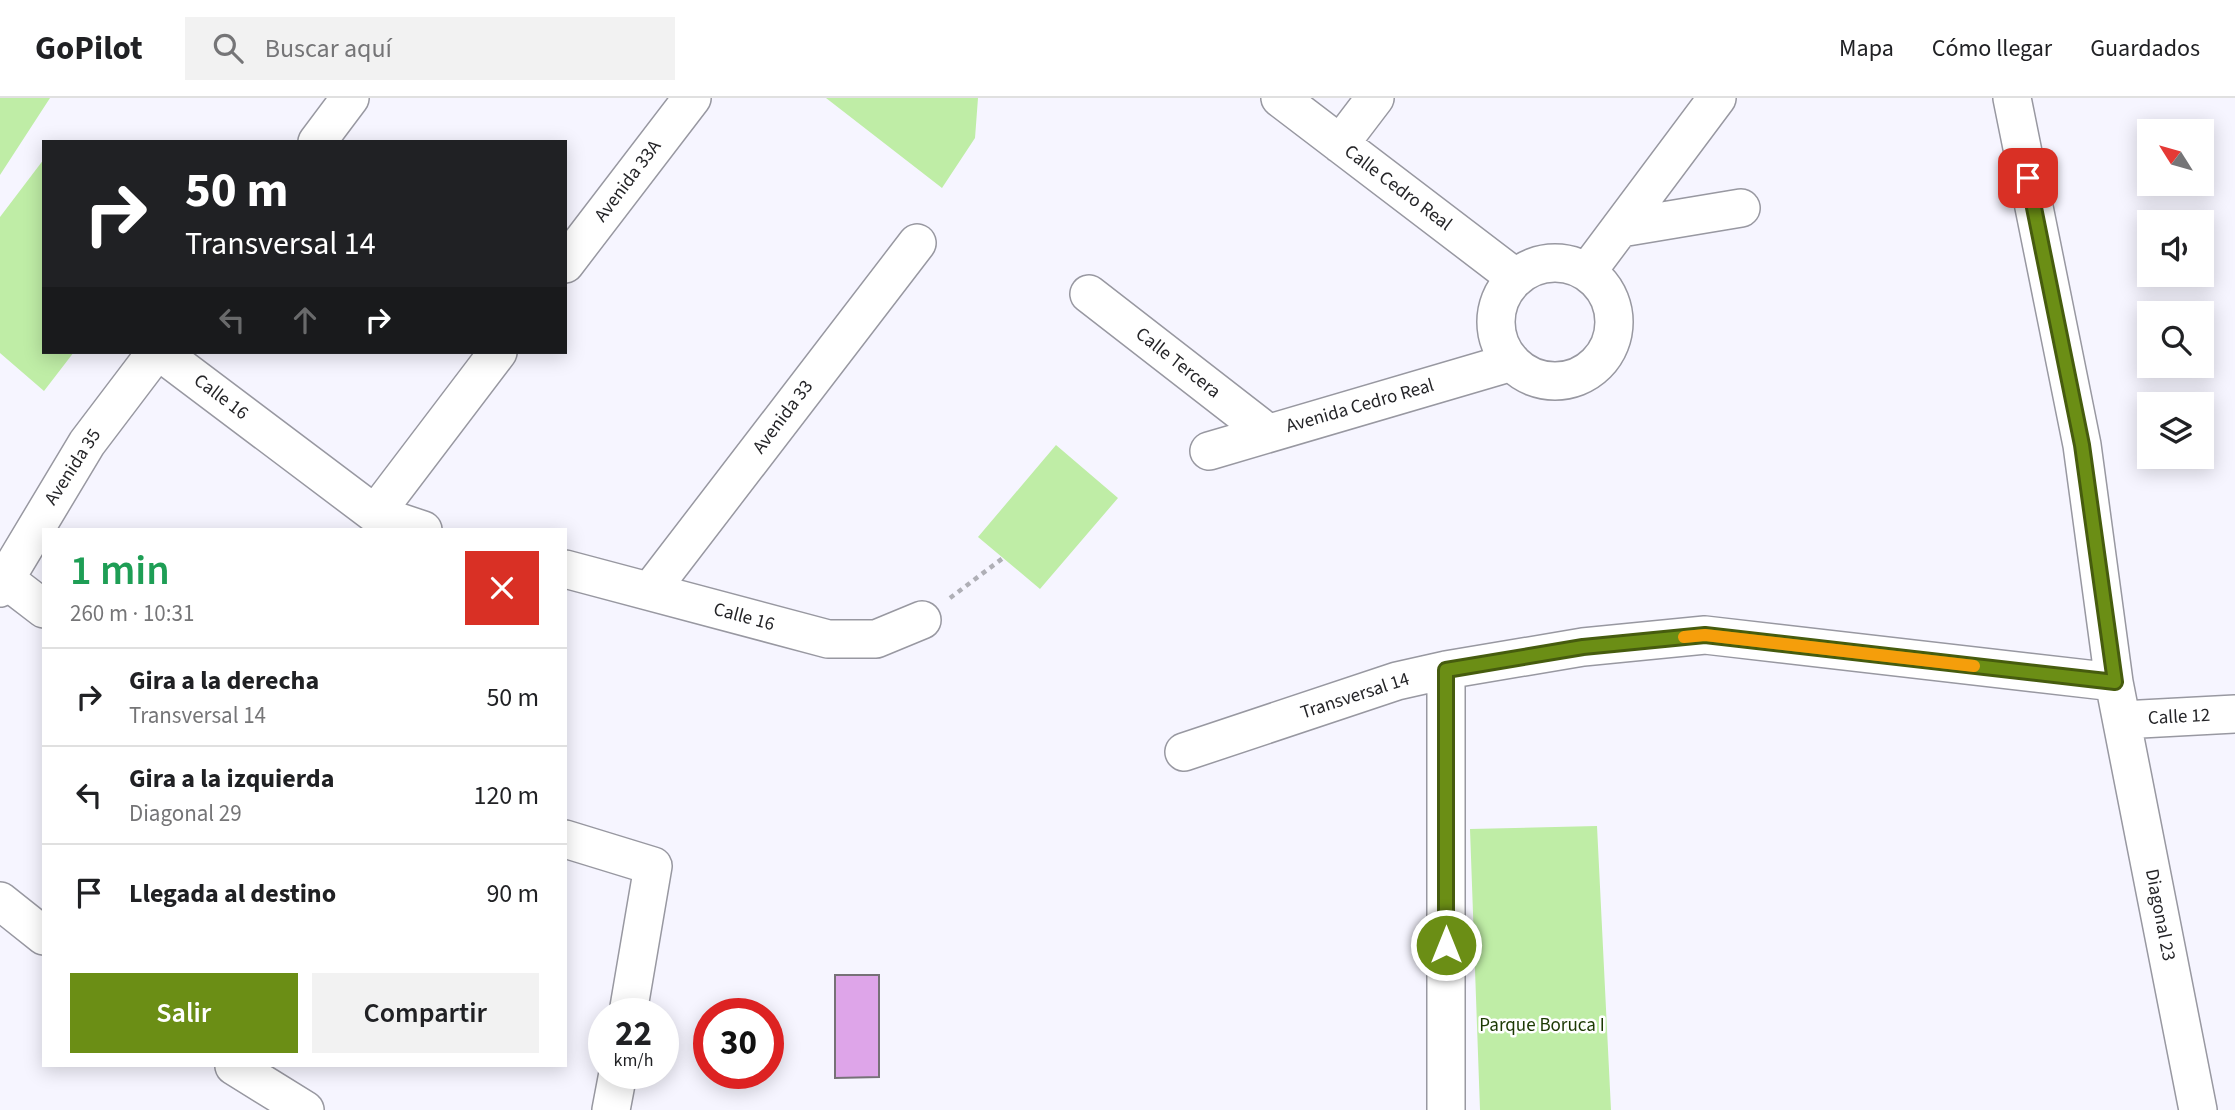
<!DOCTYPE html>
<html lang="es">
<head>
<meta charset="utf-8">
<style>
	:root { --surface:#fff; --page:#f2f2f2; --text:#202124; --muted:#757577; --line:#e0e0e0; --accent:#6b8e15 }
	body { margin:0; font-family:"Source Sans 3",sans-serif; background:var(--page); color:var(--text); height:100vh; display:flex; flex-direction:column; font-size:26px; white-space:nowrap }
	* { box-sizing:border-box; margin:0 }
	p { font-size:23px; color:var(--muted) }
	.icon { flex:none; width:38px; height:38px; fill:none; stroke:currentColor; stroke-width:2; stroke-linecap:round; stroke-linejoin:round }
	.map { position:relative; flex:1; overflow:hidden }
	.panel { position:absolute; left:42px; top:430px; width:525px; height:539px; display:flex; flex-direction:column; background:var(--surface); border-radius:0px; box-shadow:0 4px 18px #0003 }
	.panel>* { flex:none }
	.hud { position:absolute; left:42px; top:42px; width:525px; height:214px; border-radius:0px; box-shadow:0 4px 18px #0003; background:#202124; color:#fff; overflow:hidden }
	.needle { width:46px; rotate:307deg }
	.buttons { position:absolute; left:2137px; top:21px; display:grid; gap:14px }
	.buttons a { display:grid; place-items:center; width:77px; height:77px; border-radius:0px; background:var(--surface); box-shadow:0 4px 18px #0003; font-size:35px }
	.speed { position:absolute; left:588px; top:900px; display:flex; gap:14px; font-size:35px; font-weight:700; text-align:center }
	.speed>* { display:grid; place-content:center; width:91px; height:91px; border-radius:50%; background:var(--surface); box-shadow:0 4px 18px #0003; line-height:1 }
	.speed small { font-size:18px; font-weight:400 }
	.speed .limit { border:10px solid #d22; background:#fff; color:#111 }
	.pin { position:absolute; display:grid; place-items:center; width:60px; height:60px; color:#fff; margin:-30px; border-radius:14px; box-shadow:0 4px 10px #0006 }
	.me { position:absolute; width:77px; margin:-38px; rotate:0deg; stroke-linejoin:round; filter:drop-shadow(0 0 5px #0008) }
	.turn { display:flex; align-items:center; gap:24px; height:147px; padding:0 28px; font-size:32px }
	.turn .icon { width:91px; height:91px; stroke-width:2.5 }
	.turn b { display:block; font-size:49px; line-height:60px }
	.lanes { display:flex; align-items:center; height:66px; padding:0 28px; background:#0003; justify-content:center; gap:35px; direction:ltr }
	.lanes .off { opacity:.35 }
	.round { display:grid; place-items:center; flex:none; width:74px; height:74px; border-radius:0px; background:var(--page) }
	.summary { display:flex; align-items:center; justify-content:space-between; height:119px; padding:0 28px }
	h1 { font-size:42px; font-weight:600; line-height:52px; color:#1e9e55 }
	.primary-button { display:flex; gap:14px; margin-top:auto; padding:14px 28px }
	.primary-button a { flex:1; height:80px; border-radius:0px; background:var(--accent); color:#fff; font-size:28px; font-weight:600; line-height:80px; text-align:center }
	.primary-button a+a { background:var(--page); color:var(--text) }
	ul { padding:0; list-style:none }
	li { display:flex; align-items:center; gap:21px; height:98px; padding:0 28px; border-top:2px solid var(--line) }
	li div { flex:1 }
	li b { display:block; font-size:26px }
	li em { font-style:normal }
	header { display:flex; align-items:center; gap:42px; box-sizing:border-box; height:98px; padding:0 35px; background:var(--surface); border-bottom:2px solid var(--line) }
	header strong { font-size:33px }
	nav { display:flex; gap:38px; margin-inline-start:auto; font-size:24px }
	.search { width:490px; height:63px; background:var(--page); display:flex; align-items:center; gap:18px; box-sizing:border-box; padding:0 24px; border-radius:0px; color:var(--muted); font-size:26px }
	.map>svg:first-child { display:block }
	.green { fill:#bfeda6 }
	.building { fill:#dea5e9; stroke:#767177; stroke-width:2 }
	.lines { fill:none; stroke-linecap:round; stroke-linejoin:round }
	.minor-casing { stroke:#9898a1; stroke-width:40 }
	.path { stroke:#afafb6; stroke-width:4.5; stroke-dasharray:5 5; stroke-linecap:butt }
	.minor { stroke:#fff; stroke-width:37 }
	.route-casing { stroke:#465c0e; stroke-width:18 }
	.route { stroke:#6b8e15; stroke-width:12 }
	.slow { stroke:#f59e0b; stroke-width:12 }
	.labels { text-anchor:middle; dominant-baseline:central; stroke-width:5; stroke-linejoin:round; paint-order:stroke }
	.street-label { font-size:19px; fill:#252528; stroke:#fff }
	.park-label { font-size:19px; fill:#1c3903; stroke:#fff }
</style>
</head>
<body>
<header>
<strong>GoPilot</strong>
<div class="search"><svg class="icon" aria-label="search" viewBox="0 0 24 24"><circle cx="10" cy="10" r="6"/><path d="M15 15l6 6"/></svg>Buscar aquí</div>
<nav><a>Mapa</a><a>Cómo llegar</a><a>Guardados</a></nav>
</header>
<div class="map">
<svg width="2235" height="1012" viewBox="0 0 2235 1012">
	<rect width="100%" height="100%" fill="#f6f5ff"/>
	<!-- green -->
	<path class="green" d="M 0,0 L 50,0 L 0,77 Z
		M 826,0 L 978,0 L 975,40 L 942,90 Z
		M 44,61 L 44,254 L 74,254 L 44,293 L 0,255 L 0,119 Z
		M 1056,347 L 1118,400 L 1040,491 L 978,439 Z
		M 1597,728 L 1611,1012 L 1480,1012 L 1470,731 Z"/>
	<!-- building -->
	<path class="building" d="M 835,877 L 879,877 L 879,979 L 835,980 Z"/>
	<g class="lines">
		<!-- minor casing -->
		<g class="minor-casing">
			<path id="minor" d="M 1280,0 L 1516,180
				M 2012,0 L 2082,347 L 2114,584 L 2198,1012
				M 317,44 L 350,0
				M 1340,46 L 1375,0
				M 1621,130 L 1741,110
				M1496 224a59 59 0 1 1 118 0a59 59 0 1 1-118 0Z
				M 565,166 L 692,0
				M 1587,174 L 1717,0
				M 1089,196 L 1268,335
				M 160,254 L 375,416 L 423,432
				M 1209,353 L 1512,264
				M 375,416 L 498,254
				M 565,471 L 828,541 L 876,541 L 922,522
				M 5,481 L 44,511
				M 0,490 L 87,345 L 156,254
				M 650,493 L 917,145
				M 1446,572 L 1446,1012
				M 2122,622 L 2235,616
				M 1184,654 L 1397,583 L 1446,572 L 1583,549 L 1705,537 L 2114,584
				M 565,741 L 653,768 L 628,915
				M 0,803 L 44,838
				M 234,968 L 305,1012
				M 611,1012 L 618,975"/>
		</g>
		<!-- path -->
		<path class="path" d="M 950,500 L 1003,460"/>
		<!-- minor -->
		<use href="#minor" class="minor"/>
	</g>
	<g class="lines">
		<!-- route casing -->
		<g class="route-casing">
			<path id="route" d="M 1446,847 L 1446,572 L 1583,549 L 1705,537 L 2115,584 L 2082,347 L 2028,80"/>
		</g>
		<!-- route -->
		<use href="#route" class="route"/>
		<!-- slow -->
		<path class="slow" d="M 1684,539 L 1705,537 L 1974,568"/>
	</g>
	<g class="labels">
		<!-- street labels -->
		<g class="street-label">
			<text transform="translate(628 83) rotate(-53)">Avenida 33A</text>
			<text transform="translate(1398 90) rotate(37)">Calle Cedro Real</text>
			<text transform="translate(1178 265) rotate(38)">Calle Tercera</text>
			<text transform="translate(221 299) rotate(37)">Calle 16</text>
			<text transform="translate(1360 308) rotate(-16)">Avenida Cedro Real</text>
			<text transform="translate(783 319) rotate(-53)">Avenida 33</text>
			<text transform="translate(73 369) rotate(-57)">Avenida 35</text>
			<text transform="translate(744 519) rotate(15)">Calle 16</text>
			<text transform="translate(1355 598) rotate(-18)">Transversal 14</text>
			<text transform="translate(2179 619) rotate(-3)">Calle 12</text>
			<text transform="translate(2160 817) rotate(79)">Diagonal 23</text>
		</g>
		<!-- park labels -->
		<g class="park-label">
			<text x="1542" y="927">Parque Boruca I</text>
		</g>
	</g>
</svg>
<div class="buttons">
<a><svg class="needle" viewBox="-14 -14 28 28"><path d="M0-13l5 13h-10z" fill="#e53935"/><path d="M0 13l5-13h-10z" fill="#757577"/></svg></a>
<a><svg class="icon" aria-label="sound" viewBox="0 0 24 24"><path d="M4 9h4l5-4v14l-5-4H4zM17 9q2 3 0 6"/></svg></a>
<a><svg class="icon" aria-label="search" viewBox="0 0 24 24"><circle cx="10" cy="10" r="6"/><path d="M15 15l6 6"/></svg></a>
<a><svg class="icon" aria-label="layers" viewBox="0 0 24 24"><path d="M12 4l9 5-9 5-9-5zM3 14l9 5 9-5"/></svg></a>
</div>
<div class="speed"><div>22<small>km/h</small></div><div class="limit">30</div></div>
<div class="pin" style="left:2028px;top:80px;background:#d93025"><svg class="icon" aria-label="arrive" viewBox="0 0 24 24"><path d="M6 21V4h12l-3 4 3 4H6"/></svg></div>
<svg class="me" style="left:1446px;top:847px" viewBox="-20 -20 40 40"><circle r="17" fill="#6b8e15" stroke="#fff" stroke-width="3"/><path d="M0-11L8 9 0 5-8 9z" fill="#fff"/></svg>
<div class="hud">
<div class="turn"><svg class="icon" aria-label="right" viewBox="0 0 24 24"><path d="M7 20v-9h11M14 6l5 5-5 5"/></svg><div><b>50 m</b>Transversal 14</div></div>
<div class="lanes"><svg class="icon off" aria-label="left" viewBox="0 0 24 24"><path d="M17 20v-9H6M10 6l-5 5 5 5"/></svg><svg class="icon off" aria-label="ahead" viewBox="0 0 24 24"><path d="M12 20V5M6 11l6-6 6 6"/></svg><svg class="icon" aria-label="right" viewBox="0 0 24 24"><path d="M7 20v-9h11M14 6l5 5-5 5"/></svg></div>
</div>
<section class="panel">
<div class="summary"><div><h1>1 min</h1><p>260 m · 10:31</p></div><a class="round" style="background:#d93025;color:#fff"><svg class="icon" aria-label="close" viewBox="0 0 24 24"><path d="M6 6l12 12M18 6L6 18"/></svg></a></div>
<ul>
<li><svg class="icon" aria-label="right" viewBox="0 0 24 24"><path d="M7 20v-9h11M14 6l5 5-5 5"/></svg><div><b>Gira a la derecha</b><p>Transversal 14</p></div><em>50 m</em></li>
<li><svg class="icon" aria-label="left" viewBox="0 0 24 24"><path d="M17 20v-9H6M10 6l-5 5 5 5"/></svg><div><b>Gira a la izquierda</b><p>Diagonal 29</p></div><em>120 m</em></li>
<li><svg class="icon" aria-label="arrive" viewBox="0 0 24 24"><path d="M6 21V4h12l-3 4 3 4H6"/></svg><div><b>Llegada al destino</b></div><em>90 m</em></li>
</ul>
<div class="primary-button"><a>Salir</a><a>Compartir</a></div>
</section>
</div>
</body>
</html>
